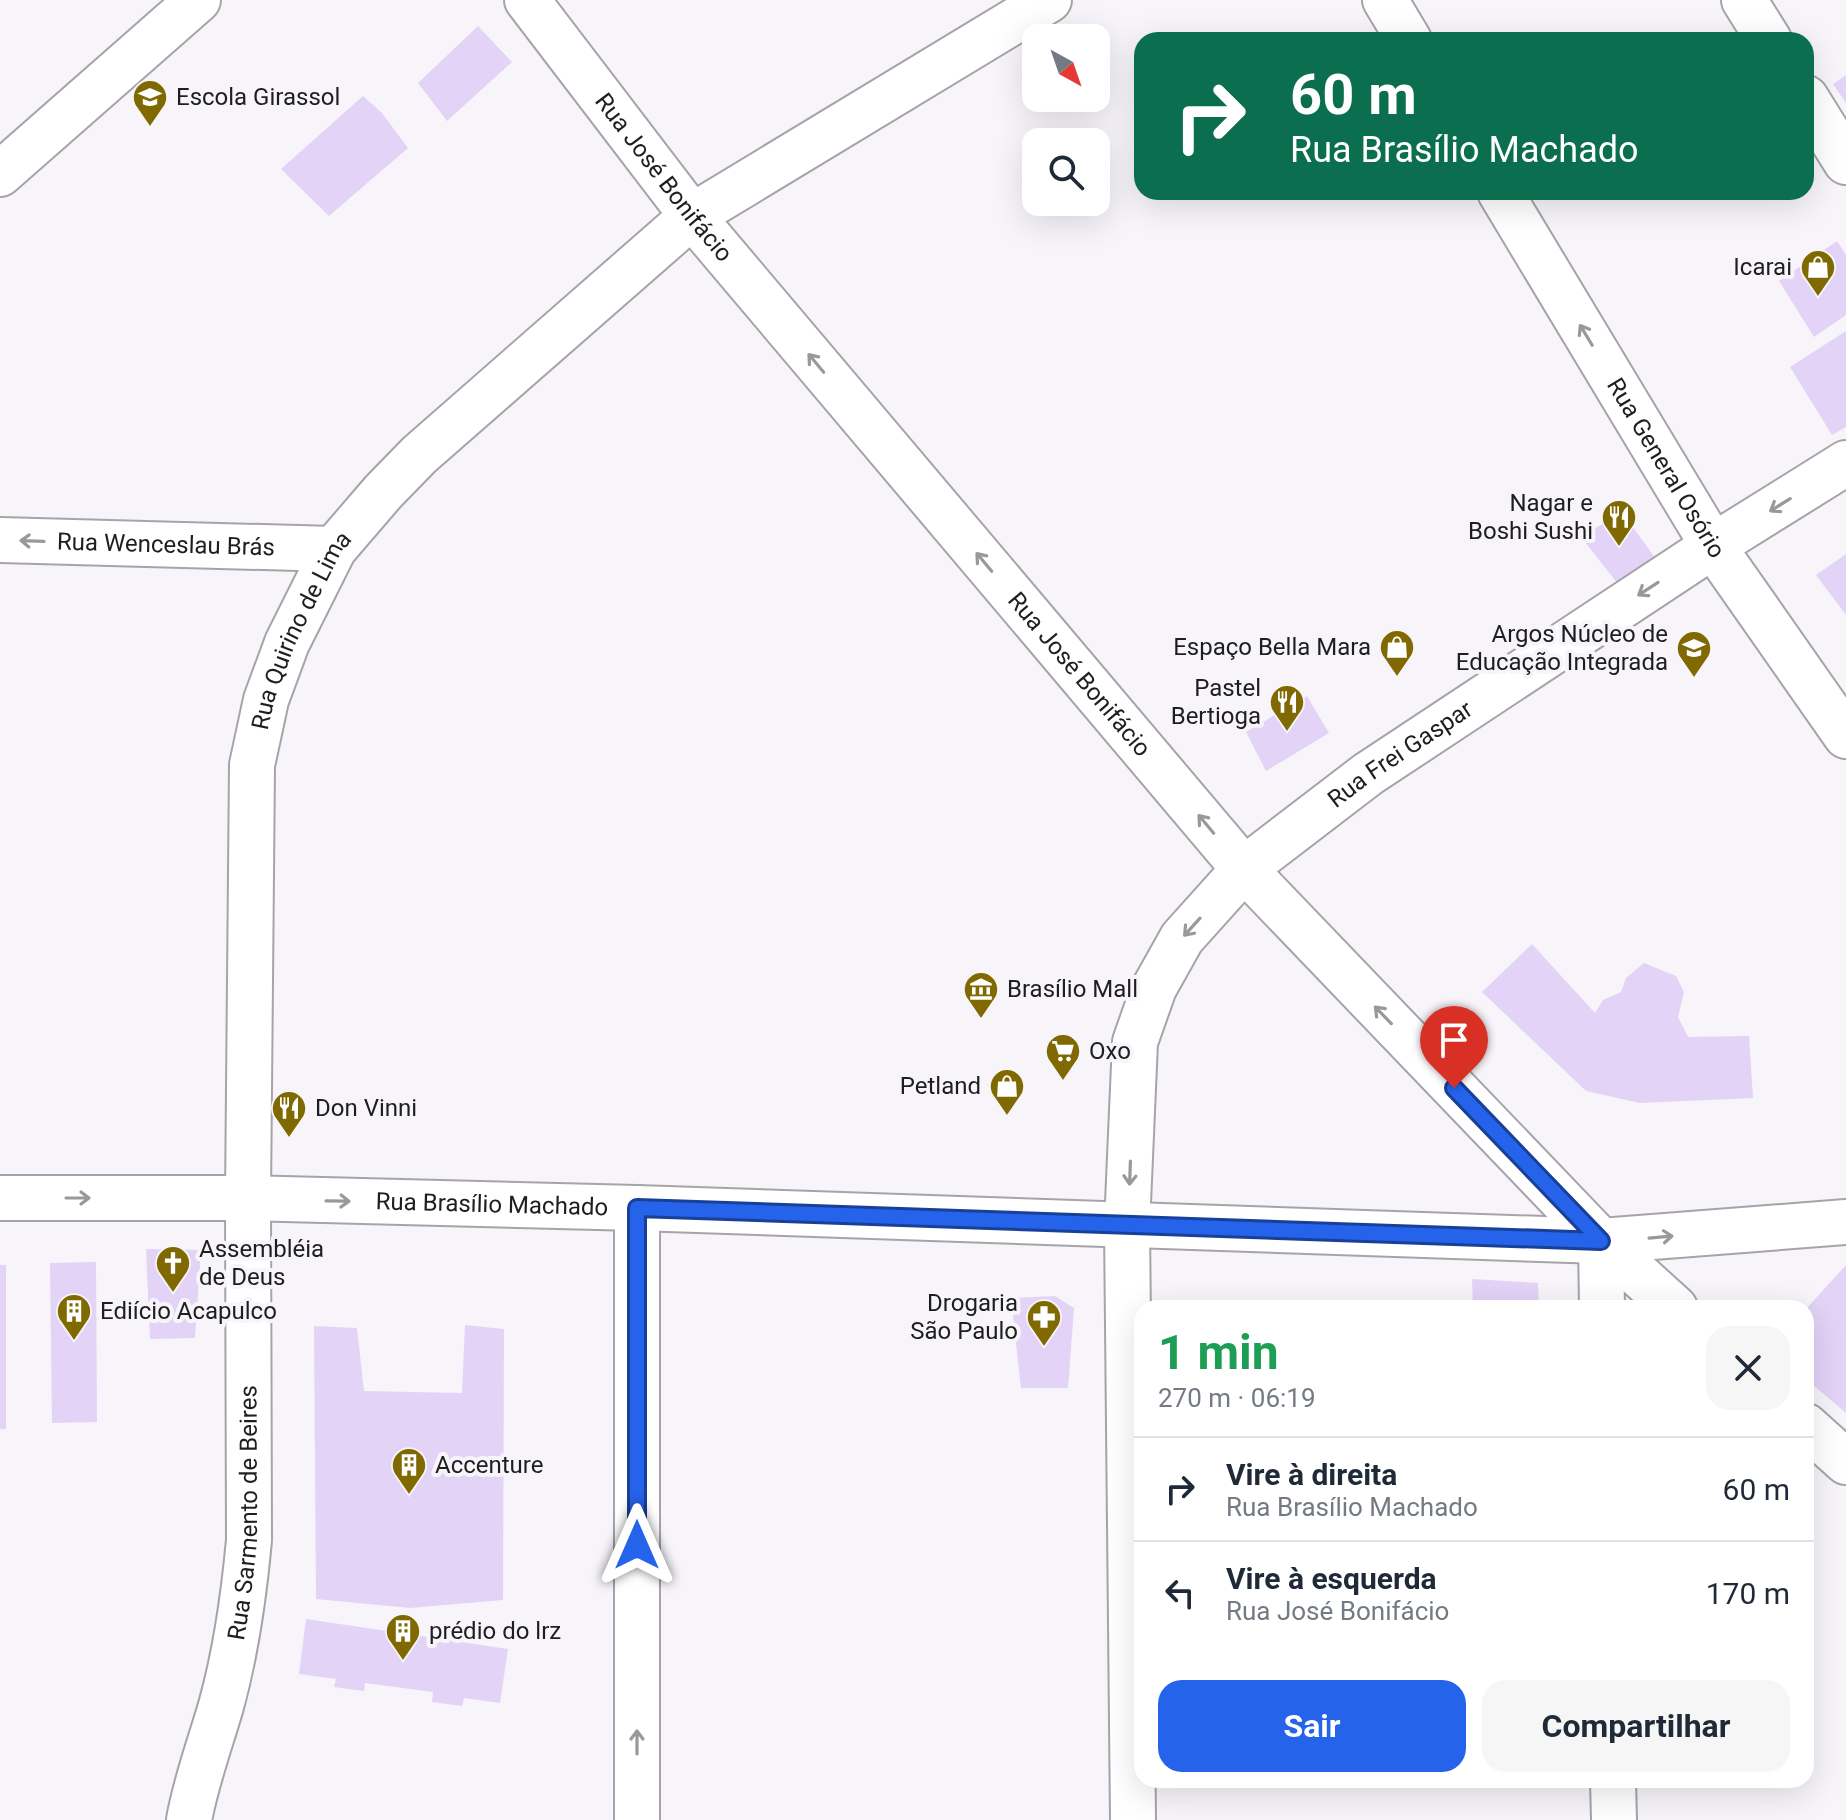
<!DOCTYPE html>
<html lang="pt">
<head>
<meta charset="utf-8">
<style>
	:root { --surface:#fff; --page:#f6f6f7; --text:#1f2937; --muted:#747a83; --line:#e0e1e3; --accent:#2563eb }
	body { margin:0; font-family:Roboto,sans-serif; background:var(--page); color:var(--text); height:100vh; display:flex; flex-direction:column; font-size:30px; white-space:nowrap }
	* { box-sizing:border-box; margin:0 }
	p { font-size:26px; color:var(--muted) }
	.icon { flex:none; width:44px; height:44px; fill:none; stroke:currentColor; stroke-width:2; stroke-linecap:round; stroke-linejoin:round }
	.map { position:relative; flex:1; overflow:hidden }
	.panel { position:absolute; left:1134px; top:1300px; width:680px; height:488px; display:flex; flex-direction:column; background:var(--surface); border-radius:24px; box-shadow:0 8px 32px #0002 }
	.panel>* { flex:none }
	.banner { position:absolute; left:1134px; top:32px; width:680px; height:168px; border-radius:24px; box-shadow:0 8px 32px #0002; background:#0b6e4f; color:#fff; overflow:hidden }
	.needle { width:52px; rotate:140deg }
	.controls { position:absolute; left:1022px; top:24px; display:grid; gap:16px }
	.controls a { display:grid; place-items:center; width:88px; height:88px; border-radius:16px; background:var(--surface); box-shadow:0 8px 32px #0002; font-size:40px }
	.pin { position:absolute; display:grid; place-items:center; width:68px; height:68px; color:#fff; margin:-82px -34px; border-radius:50% 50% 50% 0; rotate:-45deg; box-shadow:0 0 8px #0007 }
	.pin .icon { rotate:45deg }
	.me { position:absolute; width:88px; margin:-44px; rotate:0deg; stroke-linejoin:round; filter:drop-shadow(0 0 6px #0008) }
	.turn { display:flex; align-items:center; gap:28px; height:168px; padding:0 24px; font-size:36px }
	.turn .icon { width:104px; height:104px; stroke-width:2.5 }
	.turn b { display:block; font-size:56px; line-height:68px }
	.round { display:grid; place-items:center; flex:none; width:84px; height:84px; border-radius:24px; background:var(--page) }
	.head { display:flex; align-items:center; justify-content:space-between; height:136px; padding:0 24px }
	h1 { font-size:48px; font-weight:700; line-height:60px; color:#1e9e55 }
	.primary-button { display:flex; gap:16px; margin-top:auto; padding:16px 24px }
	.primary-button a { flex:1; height:92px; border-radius:24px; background:var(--accent); color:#fff; font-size:32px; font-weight:700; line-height:92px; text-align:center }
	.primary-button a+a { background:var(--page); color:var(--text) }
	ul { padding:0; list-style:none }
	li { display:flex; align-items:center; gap:24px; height:104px; padding:0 24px; border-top:2px solid var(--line) }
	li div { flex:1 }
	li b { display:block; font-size:30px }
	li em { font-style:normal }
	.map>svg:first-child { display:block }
	.building { fill:#e2d3f7 }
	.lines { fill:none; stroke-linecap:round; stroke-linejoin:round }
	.minor-casing { stroke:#a6a4a8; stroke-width:48 }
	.tertiary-casing { stroke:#a6a4a8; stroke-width:48 }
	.secondary-casing { stroke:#a6a4a8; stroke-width:48 }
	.minor { stroke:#fff; stroke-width:44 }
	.tertiary { stroke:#fff; stroke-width:44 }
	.secondary { stroke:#fff; stroke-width:44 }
	.oneway { stroke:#9a999a }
	.route-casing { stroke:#184099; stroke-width:20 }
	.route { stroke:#2563eb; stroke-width:14 }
	.labels { text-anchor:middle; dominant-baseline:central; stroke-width:8; stroke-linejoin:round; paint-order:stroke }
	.poi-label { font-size:24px; fill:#1e1d1f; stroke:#f7f5fa; text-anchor:start }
	.street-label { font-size:24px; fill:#1e1d1f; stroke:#f7f5fa }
</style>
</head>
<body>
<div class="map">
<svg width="1846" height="1820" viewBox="0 0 1846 1820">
	<rect width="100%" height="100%" fill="#f7f5fa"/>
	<!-- building -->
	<path class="building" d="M 478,26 L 512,62 L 447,121 L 418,83 Z
		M 1846,75 L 1846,103 L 1833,84 Z
		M 363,96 L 382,113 L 408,148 L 329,216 L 281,169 Z
		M 1837,241 L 1846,255 L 1846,315 L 1814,337 L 1779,281 Z
		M 1846,331 L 1846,427 L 1832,435 L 1790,367 Z
		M 1622,512 L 1656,559 L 1618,584 L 1581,537 Z
		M 1846,554 L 1846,615 L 1816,575 Z
		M 1307,696 L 1329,733 L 1266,771 L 1246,732 Z
		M 1532,944 L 1595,1013 L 1603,1000 L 1621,992 L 1626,978 L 1644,963 L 1676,976 L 1684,992 L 1678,1017 L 1688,1037 L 1749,1036 L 1753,1098 L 1640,1103 L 1586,1091 L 1482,992 Z
		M 146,1249 L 201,1250 L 195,1338 L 150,1339 Z
		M 96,1262 L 97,1422 L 52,1423 L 50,1263 Z
		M 0,1265 L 6,1265 L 6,1429 L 0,1429 Z
		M 1846,1265 L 1846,1413 L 1806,1379 L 1806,1309 Z
		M 1472,1279 L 1538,1283 L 1539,1308 L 1473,1308 Z
		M 1055,1296 L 1074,1308 L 1068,1388 L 1021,1388 L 1011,1298 Z
		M 465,1325 L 504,1329 L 503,1600 L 410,1608 L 316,1599 L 314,1326 L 357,1328 L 364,1391 L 462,1393 Z
		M 306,1619 L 508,1649 L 500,1703 L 464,1698 L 462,1706 L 432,1702 L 433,1692 L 365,1683 L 364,1691 L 334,1687 L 336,1679 L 299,1674 Z"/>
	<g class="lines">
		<!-- minor casing -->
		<g class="minor-casing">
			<g id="minor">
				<path d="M 1385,0 L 1409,40"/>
				<path d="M 0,174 L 198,0"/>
				<path id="s1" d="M 1500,192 L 1713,546 L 1846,736"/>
				<path id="s2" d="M 0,540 L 334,549"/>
				<path id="s3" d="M 0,1198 L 248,1198 L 637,1208 L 1601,1241 L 1846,1222"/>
				<path d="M 637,1208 L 637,1820"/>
				<path d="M 1601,1241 L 1602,1308"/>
				<path d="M 1613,1780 L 1614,1820"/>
				<path id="s4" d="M 189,1820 C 196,1781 210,1744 221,1706 C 236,1652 244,1595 249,1540 L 248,1198 L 252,765 L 266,700 L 287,643 L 334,549 L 383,492 L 419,455 L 692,216 L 1049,0"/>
				<path d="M 1133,1820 L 1127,1226 L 1135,1042 L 1154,988 L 1182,938 L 1244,869"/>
			</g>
		</g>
		<!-- tertiary casing -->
		<g class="tertiary-casing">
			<g id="tertiary">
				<path id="s5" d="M 527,0 L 692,216 L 1244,869 L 1601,1241 L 1675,1308"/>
				<path id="s6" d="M 1244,869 L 1368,774 L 1713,546 L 1846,463"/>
				<path d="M 1806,1426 L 1846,1462"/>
			</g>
		</g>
		<!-- secondary casing -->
		<g class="secondary-casing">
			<path id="secondary" d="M 1744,0 L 1769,40
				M 1806,98 L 1846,162"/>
		</g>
		<!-- minor -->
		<use href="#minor" class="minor"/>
		<!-- tertiary -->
		<use href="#tertiary" class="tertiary"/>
		<!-- secondary -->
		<use href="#secondary" class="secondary"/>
	</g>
	<!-- one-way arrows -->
	<defs><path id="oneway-shaft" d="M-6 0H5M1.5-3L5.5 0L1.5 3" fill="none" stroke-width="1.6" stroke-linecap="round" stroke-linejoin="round" transform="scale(2)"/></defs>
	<g class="oneway">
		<use href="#oneway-shaft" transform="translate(1586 335) rotate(-121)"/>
		<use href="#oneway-shaft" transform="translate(816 363) rotate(-130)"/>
		<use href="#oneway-shaft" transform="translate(1780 505) rotate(148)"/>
		<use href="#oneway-shaft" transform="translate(32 541) rotate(-178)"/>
		<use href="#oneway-shaft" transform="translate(984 562) rotate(-130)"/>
		<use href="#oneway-shaft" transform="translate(1648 589) rotate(147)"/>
		<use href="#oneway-shaft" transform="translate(1206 824) rotate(-130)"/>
		<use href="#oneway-shaft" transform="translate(1192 927) rotate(132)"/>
		<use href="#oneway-shaft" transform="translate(1383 1015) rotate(-134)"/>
		<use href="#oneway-shaft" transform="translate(1130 1173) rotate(92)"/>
		<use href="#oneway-shaft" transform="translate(78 1198)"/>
		<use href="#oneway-shaft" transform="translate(338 1201) rotate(1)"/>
		<use href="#oneway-shaft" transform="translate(1661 1237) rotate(-5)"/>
		<use href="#oneway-shaft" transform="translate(637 1742) rotate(-90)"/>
	</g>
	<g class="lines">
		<!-- route casing -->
		<g class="route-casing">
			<path id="route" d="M 637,1545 L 637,1208 L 1601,1241 L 1454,1088"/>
		</g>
		<!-- route -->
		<use href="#route" class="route"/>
	</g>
	<!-- icons -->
	<defs>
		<g id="school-pin" transform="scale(1.8)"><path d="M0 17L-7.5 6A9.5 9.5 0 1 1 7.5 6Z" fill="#7f6900" stroke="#f7f5fa"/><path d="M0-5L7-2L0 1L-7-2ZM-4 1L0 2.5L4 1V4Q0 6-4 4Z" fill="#fff"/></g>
		<g id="shop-pin" transform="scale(1.8)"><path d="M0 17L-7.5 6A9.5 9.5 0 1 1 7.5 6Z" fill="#7f6900" stroke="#f7f5fa"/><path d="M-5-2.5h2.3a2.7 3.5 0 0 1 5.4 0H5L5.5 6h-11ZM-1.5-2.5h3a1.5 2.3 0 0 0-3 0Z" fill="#fff"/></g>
		<g id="restaurant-pin" transform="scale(1.8)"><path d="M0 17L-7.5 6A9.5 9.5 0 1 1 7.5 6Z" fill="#7f6900" stroke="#f7f5fa"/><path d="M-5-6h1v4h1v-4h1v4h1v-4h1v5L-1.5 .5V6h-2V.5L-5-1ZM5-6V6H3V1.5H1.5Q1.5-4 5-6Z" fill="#fff"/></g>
		<g id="museum-pin" transform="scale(1.8)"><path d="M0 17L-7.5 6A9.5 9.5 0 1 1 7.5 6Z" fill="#7f6900" stroke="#f7f5fa"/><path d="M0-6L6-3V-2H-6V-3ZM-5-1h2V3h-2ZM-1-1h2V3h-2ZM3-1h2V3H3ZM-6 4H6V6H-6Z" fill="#fff"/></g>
		<g id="supermarket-pin" transform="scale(1.8)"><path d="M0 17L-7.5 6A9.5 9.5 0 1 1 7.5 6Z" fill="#7f6900" stroke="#f7f5fa"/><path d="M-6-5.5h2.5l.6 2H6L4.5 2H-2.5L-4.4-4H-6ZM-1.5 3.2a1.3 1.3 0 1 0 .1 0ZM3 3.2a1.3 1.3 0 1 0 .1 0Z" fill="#fff"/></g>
		<g id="church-pin" transform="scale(1.8)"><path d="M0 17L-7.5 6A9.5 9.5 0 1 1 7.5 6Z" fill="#7f6900" stroke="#f7f5fa"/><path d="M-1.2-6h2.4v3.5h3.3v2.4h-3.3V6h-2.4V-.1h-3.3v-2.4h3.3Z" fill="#fff"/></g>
		<g id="building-pin" transform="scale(1.8)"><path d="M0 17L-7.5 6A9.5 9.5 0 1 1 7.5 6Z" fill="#7f6900" stroke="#f7f5fa"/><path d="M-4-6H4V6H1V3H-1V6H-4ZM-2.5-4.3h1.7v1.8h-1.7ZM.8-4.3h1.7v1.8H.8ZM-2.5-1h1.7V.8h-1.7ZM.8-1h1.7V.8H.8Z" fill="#fff"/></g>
		<g id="pharmacy-pin" transform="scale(1.8)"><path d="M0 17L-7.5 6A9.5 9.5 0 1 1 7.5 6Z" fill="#7f6900" stroke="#f7f5fa"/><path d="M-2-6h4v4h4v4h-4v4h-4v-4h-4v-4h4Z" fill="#fff"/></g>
	</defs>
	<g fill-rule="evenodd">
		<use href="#school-pin" x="150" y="97"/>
		<use href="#shop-pin" x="1818" y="267"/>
		<use href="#restaurant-pin" x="1619" y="517"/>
		<use href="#shop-pin" x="1397" y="647"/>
		<use href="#school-pin" x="1694" y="648"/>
		<use href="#restaurant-pin" x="1287" y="702"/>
		<use href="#museum-pin" x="981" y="989"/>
		<use href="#supermarket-pin" x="1063" y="1051"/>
		<use href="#shop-pin" x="1007" y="1086"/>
		<use href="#restaurant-pin" x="289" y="1108"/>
		<use href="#church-pin" x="173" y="1263"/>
		<use href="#building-pin" x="74" y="1311"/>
		<use href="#pharmacy-pin" x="1044" y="1317"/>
		<use href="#building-pin" x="409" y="1465"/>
		<use href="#building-pin" x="403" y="1631"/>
	</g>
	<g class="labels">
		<!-- poi labels -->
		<g class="poi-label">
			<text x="176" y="97">Escola Girassol</text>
			<text x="1792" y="267" text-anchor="end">Icarai</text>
			<text x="1593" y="503" text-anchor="end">Nagar e<tspan x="1593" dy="28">Boshi Sushi</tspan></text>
			<text x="1668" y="634" text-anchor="end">Argos Núcleo de<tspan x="1668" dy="28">Educação Integrada</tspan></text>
			<text x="1371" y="647" text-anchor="end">Espaço Bella Mara</text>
			<text x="1261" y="688" text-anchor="end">Pastel<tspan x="1261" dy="28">Bertioga</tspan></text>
			<text x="1007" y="989">Brasílio Mall</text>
			<text x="1089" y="1051">Oxo</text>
			<text x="981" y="1086" text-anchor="end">Petland</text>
			<text x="315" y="1108">Don Vinni</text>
			<text x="199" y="1249">Assembléia<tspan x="199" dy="28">de Deus</tspan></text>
			<text x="1018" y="1303" text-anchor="end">Drogaria<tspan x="1018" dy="28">São Paulo</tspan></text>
			<text x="100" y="1311">Ediício Acapulco</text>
			<text x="435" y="1465">Accenture</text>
			<text x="429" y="1631">prédio do lrz</text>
		</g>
		<!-- street labels -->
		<g class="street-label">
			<text stroke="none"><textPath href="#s5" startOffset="224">Rua José Bonifácio</textPath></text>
			<text stroke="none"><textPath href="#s1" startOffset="322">Rua General Osório</textPath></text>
			<text stroke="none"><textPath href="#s2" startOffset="166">Rua Wenceslau Brás</textPath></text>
			<text stroke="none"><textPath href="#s4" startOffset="1206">Rua Quirino de Lima</textPath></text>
			<text stroke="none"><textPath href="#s5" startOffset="872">Rua José Bonifácio</textPath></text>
			<text stroke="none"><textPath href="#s6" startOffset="194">Rua Frei Gaspar</textPath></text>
			<text stroke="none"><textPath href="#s3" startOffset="492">Rua Brasílio Machado</textPath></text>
			<text stroke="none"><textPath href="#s4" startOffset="314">Rua Sarmento de Beires</textPath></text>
		</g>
	</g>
</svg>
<div class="controls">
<a><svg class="needle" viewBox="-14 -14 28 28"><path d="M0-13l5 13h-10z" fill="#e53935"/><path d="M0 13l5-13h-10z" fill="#747a83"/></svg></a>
<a><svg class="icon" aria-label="search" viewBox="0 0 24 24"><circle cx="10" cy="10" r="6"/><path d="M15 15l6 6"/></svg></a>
</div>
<div class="pin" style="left:1454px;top:1088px;background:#d93025"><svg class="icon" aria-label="arrive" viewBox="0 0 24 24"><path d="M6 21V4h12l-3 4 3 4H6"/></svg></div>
<svg class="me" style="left:637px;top:1545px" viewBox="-20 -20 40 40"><path d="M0-17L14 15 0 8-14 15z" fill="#2563eb" stroke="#fff" stroke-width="4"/></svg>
<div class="banner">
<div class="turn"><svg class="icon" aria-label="right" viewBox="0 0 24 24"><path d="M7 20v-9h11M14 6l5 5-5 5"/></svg><div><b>60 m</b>Rua Brasílio Machado</div></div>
</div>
<section class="panel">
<div class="head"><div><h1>1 min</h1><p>270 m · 06:19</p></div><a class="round"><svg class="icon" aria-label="close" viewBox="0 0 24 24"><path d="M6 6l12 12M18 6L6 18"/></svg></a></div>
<ul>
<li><svg class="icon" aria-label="right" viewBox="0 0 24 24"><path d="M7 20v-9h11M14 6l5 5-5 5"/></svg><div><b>Vire à direita</b><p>Rua Brasílio Machado</p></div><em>60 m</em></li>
<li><svg class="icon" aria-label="left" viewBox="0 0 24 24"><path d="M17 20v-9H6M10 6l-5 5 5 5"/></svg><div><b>Vire à esquerda</b><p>Rua José Bonifácio</p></div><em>170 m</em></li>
</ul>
<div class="primary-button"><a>Sair</a><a>Compartilhar</a></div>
</section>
</div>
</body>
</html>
